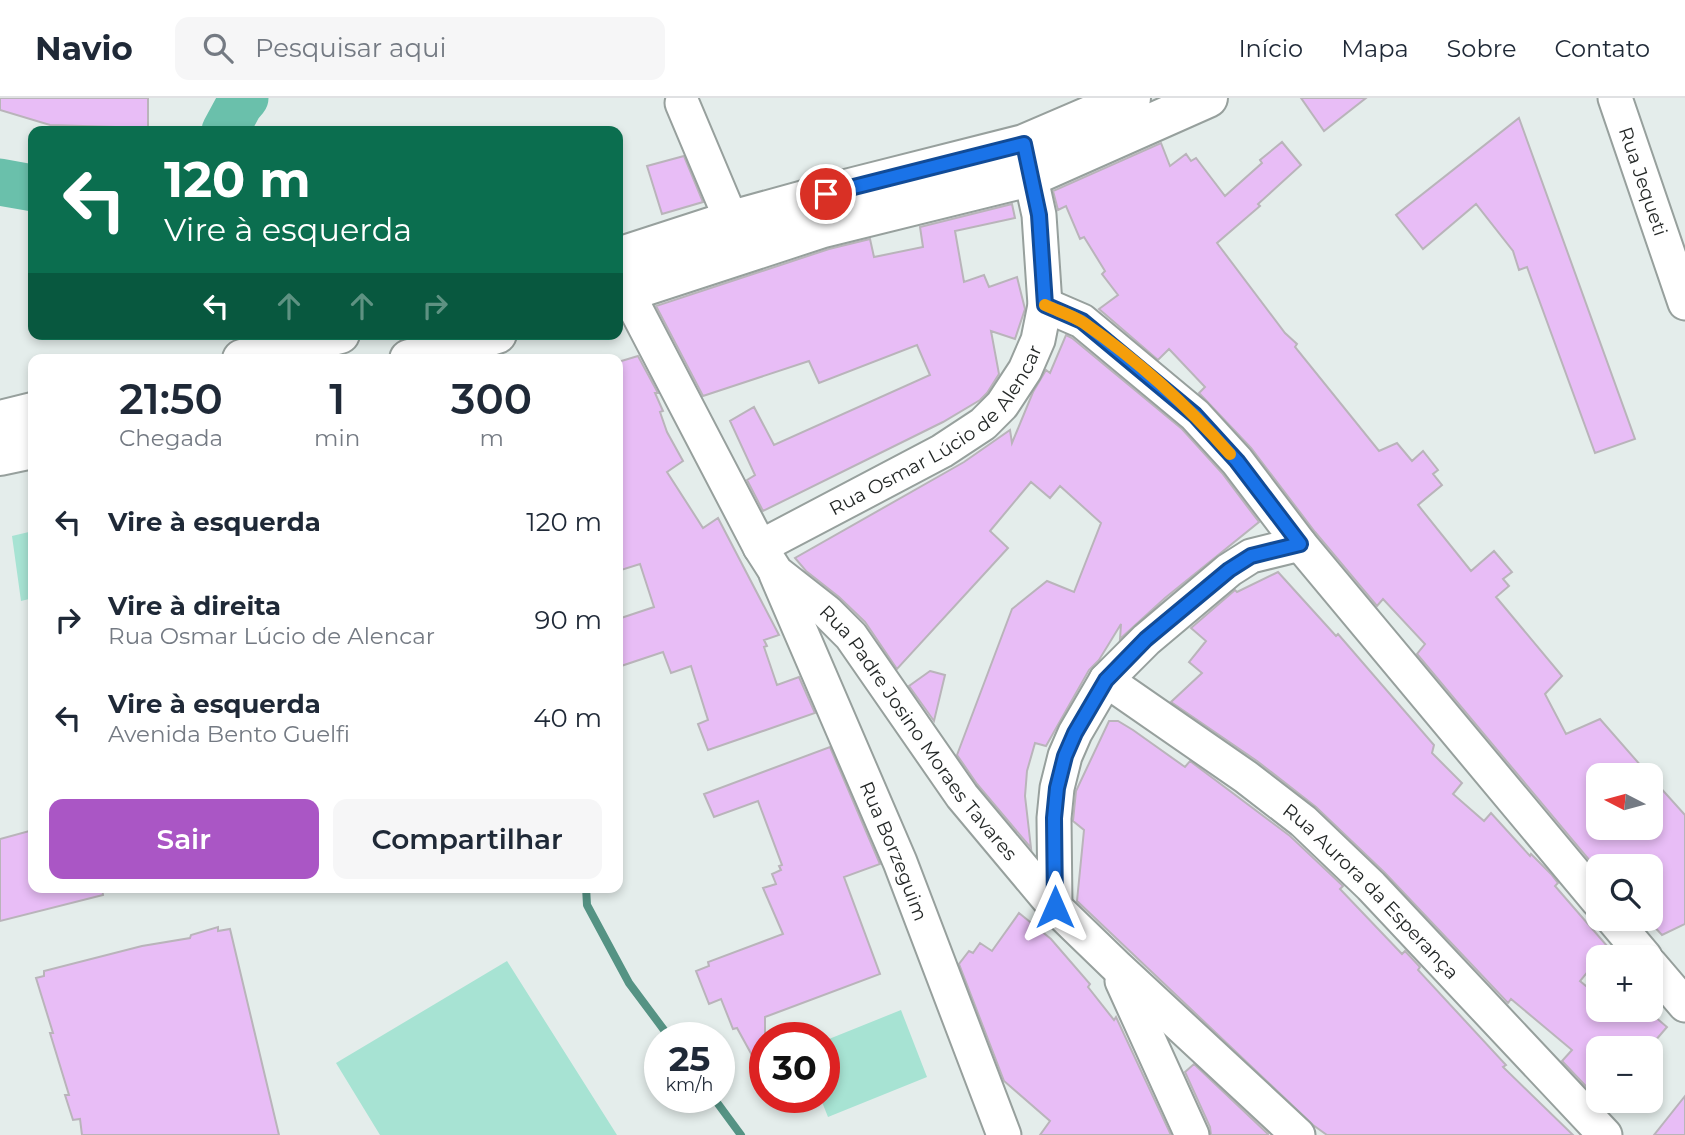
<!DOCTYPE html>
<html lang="pt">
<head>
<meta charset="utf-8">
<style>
	:root { --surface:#fff; --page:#f6f6f7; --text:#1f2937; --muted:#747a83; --line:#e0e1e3; --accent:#aa56c5 }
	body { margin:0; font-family:Montserrat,sans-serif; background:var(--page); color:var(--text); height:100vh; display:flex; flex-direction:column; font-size:26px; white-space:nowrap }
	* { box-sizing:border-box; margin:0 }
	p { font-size:23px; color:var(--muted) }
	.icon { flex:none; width:38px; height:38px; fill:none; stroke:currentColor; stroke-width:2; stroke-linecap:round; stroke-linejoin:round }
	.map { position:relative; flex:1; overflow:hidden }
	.details { position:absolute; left:28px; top:256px; width:595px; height:539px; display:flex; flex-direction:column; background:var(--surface); border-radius:14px; box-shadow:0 4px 10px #0003 }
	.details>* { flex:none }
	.hud { position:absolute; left:28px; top:28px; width:595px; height:214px; border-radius:14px; box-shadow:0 4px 10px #0003; background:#0b6e4f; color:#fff; overflow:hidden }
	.needle { width:46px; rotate:276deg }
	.fabs { position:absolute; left:1586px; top:665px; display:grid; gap:14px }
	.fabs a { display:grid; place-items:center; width:77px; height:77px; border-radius:14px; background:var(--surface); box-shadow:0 4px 10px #0003; font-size:35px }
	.speed { position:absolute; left:644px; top:924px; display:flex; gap:14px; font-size:35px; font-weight:700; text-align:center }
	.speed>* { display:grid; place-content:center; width:91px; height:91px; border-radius:50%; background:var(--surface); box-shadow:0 4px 10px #0003; line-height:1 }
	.speed small { font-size:18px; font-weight:400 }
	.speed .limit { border:10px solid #d22; background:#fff; color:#111 }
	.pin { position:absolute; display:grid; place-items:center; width:60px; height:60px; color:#fff; margin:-30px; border:4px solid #fff; border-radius:50%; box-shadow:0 2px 7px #0007 }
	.me { position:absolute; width:77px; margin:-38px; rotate:0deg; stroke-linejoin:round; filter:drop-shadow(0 0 5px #0008) }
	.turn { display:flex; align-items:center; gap:24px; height:147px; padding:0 21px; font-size:32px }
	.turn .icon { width:91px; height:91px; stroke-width:2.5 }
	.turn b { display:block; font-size:49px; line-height:60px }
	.lanes { display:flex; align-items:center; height:66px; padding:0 21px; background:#0003; justify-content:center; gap:35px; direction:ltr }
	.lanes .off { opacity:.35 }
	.eta { display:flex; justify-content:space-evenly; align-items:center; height:119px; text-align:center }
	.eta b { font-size:42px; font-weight:600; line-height:49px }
	.action { display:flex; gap:14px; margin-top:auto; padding:14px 21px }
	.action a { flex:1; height:80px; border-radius:14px; background:var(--accent); color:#fff; font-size:28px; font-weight:600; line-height:80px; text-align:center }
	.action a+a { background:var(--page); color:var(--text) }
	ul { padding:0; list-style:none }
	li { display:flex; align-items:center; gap:21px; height:98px; padding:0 21px }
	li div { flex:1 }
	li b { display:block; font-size:26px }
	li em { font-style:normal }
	header { display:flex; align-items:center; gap:42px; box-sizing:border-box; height:98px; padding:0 35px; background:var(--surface); border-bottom:2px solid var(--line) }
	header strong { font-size:33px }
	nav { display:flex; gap:38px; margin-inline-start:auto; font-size:24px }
	.search { width:490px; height:63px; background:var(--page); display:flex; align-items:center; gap:18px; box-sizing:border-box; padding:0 24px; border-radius:14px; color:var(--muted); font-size:26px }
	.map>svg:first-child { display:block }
	.green { fill:#a7e3d3 }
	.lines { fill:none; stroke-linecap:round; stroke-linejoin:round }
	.stream { stroke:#559384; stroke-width:8 }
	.river { stroke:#6ac0ab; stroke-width:47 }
	.building { fill:#e8bdf6; stroke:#b9b4ba; stroke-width:2 }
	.minor-casing { stroke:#97a09d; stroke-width:37 }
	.major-casing { stroke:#97a09d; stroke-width:42 }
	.minor { stroke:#fff; stroke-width:33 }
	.major { stroke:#fff; stroke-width:38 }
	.route-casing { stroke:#114b97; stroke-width:18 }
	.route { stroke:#1a73e8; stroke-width:12 }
	.slow { stroke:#f59e0b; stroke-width:12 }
	.labels { text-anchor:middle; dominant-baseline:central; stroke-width:6; stroke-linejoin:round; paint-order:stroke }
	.street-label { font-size:19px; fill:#252928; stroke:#fff }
</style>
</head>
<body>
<header>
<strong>Navio</strong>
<div class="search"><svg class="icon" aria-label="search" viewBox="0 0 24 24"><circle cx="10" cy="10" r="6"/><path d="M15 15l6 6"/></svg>Pesquisar aqui</div>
<nav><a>Início</a><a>Mapa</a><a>Sobre</a><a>Contato</a></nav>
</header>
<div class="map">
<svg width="1685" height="1037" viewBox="0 0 1685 1037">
	<rect width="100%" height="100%" fill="#e4edeb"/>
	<!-- green -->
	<path class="green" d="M 33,433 L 33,500 L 21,503 L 12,438 Z
		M 507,863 L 617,1037 L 380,1037 L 336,965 Z
		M 901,912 L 927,979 L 828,1019 L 820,999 L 824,999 L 824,943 Z"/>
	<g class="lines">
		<!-- stream -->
		<path class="stream" d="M 586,789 L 587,807 L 629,885 L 670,940
			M 713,999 L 741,1037"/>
		<!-- river -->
		<path class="river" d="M 225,33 L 239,7 L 245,0
			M 0,84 L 33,90"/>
	</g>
	<!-- building -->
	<path class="building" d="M 0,0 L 148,0 L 148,30 L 50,27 L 0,12 Z
		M 1301,0 L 1366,0 L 1324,33 Z
		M 1519,20 L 1635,341 L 1595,355 L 1527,169 L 1519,172 L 1513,153 L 1476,106 L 1423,151 L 1396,117 Z
		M 1282,44 L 1301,67 L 1258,106 L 1260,108 L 1217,145 L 1285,235 L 1297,246 L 1295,249 L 1379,353 L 1397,345 L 1412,363 L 1423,353 L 1438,372 L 1433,376 L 1442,387 L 1418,407 L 1471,473 L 1494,453 L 1512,474 L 1503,481 L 1509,488 L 1496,499 L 1562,578 L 1545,596 L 1566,636 L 1600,621 L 1649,677 L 1598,677 L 1598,730 L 1650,730 L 1650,678 L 1685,717 L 1685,826 L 1662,837 L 1650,824 L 1650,768 L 1595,768 L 1590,763 L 1417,556 L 1425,546 L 1383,501 L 1377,508 L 1315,434 L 1251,350 L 1199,295 L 1205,289 L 1169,251 L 1158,262 L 1099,211 L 1118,197 L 1102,176 L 1105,173 L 1084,139 L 1080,141 L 1066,108 L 1058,112 L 1053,93 L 1161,45 L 1170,68 L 1186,56 L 1191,63 L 1196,60 L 1225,98 L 1262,65 L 1260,62 Z
		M 684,58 L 703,104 L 662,116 L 647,68 Z
		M 1012,106 L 1015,120 L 955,133 L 964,184 L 984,177 L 989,189 L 1017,179 L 1025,211 L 1015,241 L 991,233 L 999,276 L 987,295 L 980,302 L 943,324 L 763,413 L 747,382 L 755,377 L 730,323 L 754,309 L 774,347 L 930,277 L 917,247 L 819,285 L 809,263 L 703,298 L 656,208 L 829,151 L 870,141 L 874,159 L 923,149 L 920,129 Z
		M 1066,237 L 1072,240 L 1182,331 L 1222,375 L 1259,424 L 1165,500 L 1120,541 L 1121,526 L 1099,562 L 1089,572 L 1046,648 L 1035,645 L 1027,673 L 1025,698 L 1031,750 L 977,686 L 957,657 L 1012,511 L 1047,483 L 1074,494 L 1101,425 L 1060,388 L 1050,400 L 1031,384 L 990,433 L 1008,450 L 897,571 L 865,524 L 839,499 L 806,473 L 795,460 L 964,364 L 1010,332 L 1012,345 L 1033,294 L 1046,272 L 1050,275 Z
		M 638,258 L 658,295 L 655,295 L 663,313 L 660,314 L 667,334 L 683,363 L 667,374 L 703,430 L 718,420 L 779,537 L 764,542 L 767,548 L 764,549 L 777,587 L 799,579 L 815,615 L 708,652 L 698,626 L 708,622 L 691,568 L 671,575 L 663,554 L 618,569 L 618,521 L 654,509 L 640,466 L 618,473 L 618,264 Z
		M 1278,474 L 1336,538 L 1338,536 L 1434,647 L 1432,655 L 1462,685 L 1453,696 L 1484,723 L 1491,715 L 1530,758 L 1531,756 L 1551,776 L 1558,785 L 1555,788 L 1608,849 L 1580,883 L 1598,898 L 1598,912 L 1647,912 L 1667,929 L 1649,950 L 1598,950 L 1598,1001 L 1562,963 L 1572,952 L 1511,901 L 1508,905 L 1385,775 L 1316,709 L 1257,663 L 1171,604 L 1202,575 L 1189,564 L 1206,543 L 1191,530 L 1235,492 L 1237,494 Z
		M 930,573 L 945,577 L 934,623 L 909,588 Z
		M 1109,623 L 1118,623 L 1133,632 L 1185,669 L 1190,663 L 1290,738 L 1343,788 L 1340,791 L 1402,856 L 1405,853 L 1420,869 L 1418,872 L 1506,967 L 1503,969 L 1573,1037 L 1327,1037 L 1313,1027 L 1077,803 L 1084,732 L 1073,723 L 1076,693 Z
		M 830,649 L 880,766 L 844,779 L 880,876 L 765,919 L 765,981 L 737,930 L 733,931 L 721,901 L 709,906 L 696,873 L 709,868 L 708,864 L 783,836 L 763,790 L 776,786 L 772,776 L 781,772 L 779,768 L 782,767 L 758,703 L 714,719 L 704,696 Z
		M 33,732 L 33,789 L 102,789 L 103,797 L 0,823 L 0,741 Z
		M 1019,815 L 1051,841 L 1090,886 L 1088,889 L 1114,922 L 1116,919 L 1171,1037 L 1040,1037 L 1050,1023 L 1004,983 L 959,866 L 969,853 L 973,855 L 980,845 L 992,853 Z
		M 218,829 L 218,833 L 230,831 L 279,1037 L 82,1037 L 80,1021 L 73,1022 L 65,997 L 69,997 L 50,935 L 53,935 L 36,880 L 44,878 L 44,873 L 142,848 L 190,840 L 191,837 Z
		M 1194,966 L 1268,1036 L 1268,1037 L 1211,1037 L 1210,1029 L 1185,974 Z
		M 1685,998 L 1685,1037 L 1654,1037 Z"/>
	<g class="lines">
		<!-- minor casing -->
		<g class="minor-casing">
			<g id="minor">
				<path id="s1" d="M 1615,0 L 1685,205"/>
				<path d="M 682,5 L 741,145"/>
				<path id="s2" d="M 618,177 L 760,449 L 776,474 L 827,514 L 851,538 L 962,698 L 1055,809 L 1116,868 L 1298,1037"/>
				<path d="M 1045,207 L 1082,223 L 1195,317 L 1237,363 L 1300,446 L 1598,803"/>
				<path id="s3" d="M 760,449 L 942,353 L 983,326 L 1002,307 L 1025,272 L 1038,242 L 1045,207 L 1039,117 L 1025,53"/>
				<path id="s4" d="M 776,476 L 900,764 L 1004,1037"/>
				<path id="s5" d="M 1106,582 L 1246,679 L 1303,723 L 1371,788 L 1605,1037"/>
				<path d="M 1055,809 L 1054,720 L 1057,690 L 1065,658 L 1075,635 L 1106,582 L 1147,541 L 1229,472 L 1251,458 L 1300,446"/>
				<path d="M 1613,821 L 1645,859"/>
				<path d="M 1650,866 L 1685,907"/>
				<path d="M 1122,883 L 1192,1037"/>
			</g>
		</g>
		<!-- major casing -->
		<g class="major-casing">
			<path id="major" d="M 618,159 L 732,122 L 826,96 L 1024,46 L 1131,0
				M 618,197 L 823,130 L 1030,79 L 1208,0
				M 242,261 L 340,236
				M 409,261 L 444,253 L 497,236
				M 0,322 L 33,314
				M 0,358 L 33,351"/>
		</g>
		<!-- minor -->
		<use href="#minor" class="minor"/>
		<!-- major -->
		<use href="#major" class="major"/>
	</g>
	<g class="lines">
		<!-- route casing -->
		<g class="route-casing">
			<path id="route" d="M 826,96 L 1024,46 L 1039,117 L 1045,207 L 1082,223 L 1195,317 L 1237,363 L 1300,446 L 1251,458 L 1229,472 L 1146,541 L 1106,582 L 1075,635 L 1065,658 L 1057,690 L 1054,720 L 1055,809"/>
		</g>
		<!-- route -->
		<use href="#route" class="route"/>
		<!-- slow -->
		<path class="slow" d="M 1045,207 C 1057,213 1072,217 1084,225 C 1137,262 1187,307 1230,356"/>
	</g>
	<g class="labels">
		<!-- street labels -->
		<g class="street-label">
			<text stroke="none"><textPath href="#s1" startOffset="88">Rua Jequeti</textPath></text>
			<text stroke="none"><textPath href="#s3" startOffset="215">Rua Osmar Lúcio de Alencar</textPath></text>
			<text stroke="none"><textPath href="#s2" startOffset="553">Rua Padre Josino Moraes Tavares</textPath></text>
			<text stroke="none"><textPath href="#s4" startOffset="301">Rua Borzeguim</textPath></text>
			<text stroke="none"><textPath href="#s5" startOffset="340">Rua Aurora da Esperança</textPath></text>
		</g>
	</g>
</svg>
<div class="fabs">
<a><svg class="needle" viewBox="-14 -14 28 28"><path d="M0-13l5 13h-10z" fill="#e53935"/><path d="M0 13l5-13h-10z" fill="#747a83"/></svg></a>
<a><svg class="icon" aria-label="search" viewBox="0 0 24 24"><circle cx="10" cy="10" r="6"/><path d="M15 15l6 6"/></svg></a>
<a>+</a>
<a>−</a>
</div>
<div class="speed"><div>25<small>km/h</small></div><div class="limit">30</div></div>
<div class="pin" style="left:826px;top:96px;background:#d93025"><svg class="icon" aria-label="arrive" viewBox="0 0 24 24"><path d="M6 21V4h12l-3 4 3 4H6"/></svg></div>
<svg class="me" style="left:1055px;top:809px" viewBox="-20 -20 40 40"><path d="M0-17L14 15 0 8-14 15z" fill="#1a73e8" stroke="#fff" stroke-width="4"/></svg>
<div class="hud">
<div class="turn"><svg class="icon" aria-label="left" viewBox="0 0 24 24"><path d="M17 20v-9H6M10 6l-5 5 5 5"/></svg><div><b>120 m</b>Vire à esquerda</div></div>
<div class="lanes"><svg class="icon" aria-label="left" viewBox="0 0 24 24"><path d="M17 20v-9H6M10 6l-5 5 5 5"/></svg><svg class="icon off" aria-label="ahead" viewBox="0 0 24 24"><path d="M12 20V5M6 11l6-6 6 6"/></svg><svg class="icon off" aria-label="ahead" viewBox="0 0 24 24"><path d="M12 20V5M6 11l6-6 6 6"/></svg><svg class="icon off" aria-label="right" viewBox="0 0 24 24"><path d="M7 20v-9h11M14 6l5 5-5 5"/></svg></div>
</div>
<section class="details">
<div class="eta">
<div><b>21:50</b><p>Chegada</p></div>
<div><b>1</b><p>min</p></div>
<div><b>300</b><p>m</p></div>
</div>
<ul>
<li><svg class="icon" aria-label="left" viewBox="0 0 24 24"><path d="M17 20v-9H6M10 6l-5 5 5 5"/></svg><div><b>Vire à esquerda</b></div><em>120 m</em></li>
<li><svg class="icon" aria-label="right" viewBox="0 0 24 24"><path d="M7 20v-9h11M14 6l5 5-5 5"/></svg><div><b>Vire à direita</b><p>Rua Osmar Lúcio de Alencar</p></div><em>90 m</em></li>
<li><svg class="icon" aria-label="left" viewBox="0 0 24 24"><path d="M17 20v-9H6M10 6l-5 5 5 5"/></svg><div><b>Vire à esquerda</b><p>Avenida Bento Guelfi</p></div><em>40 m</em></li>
</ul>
<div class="action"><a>Sair</a><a>Compartilhar</a></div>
</section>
</div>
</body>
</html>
